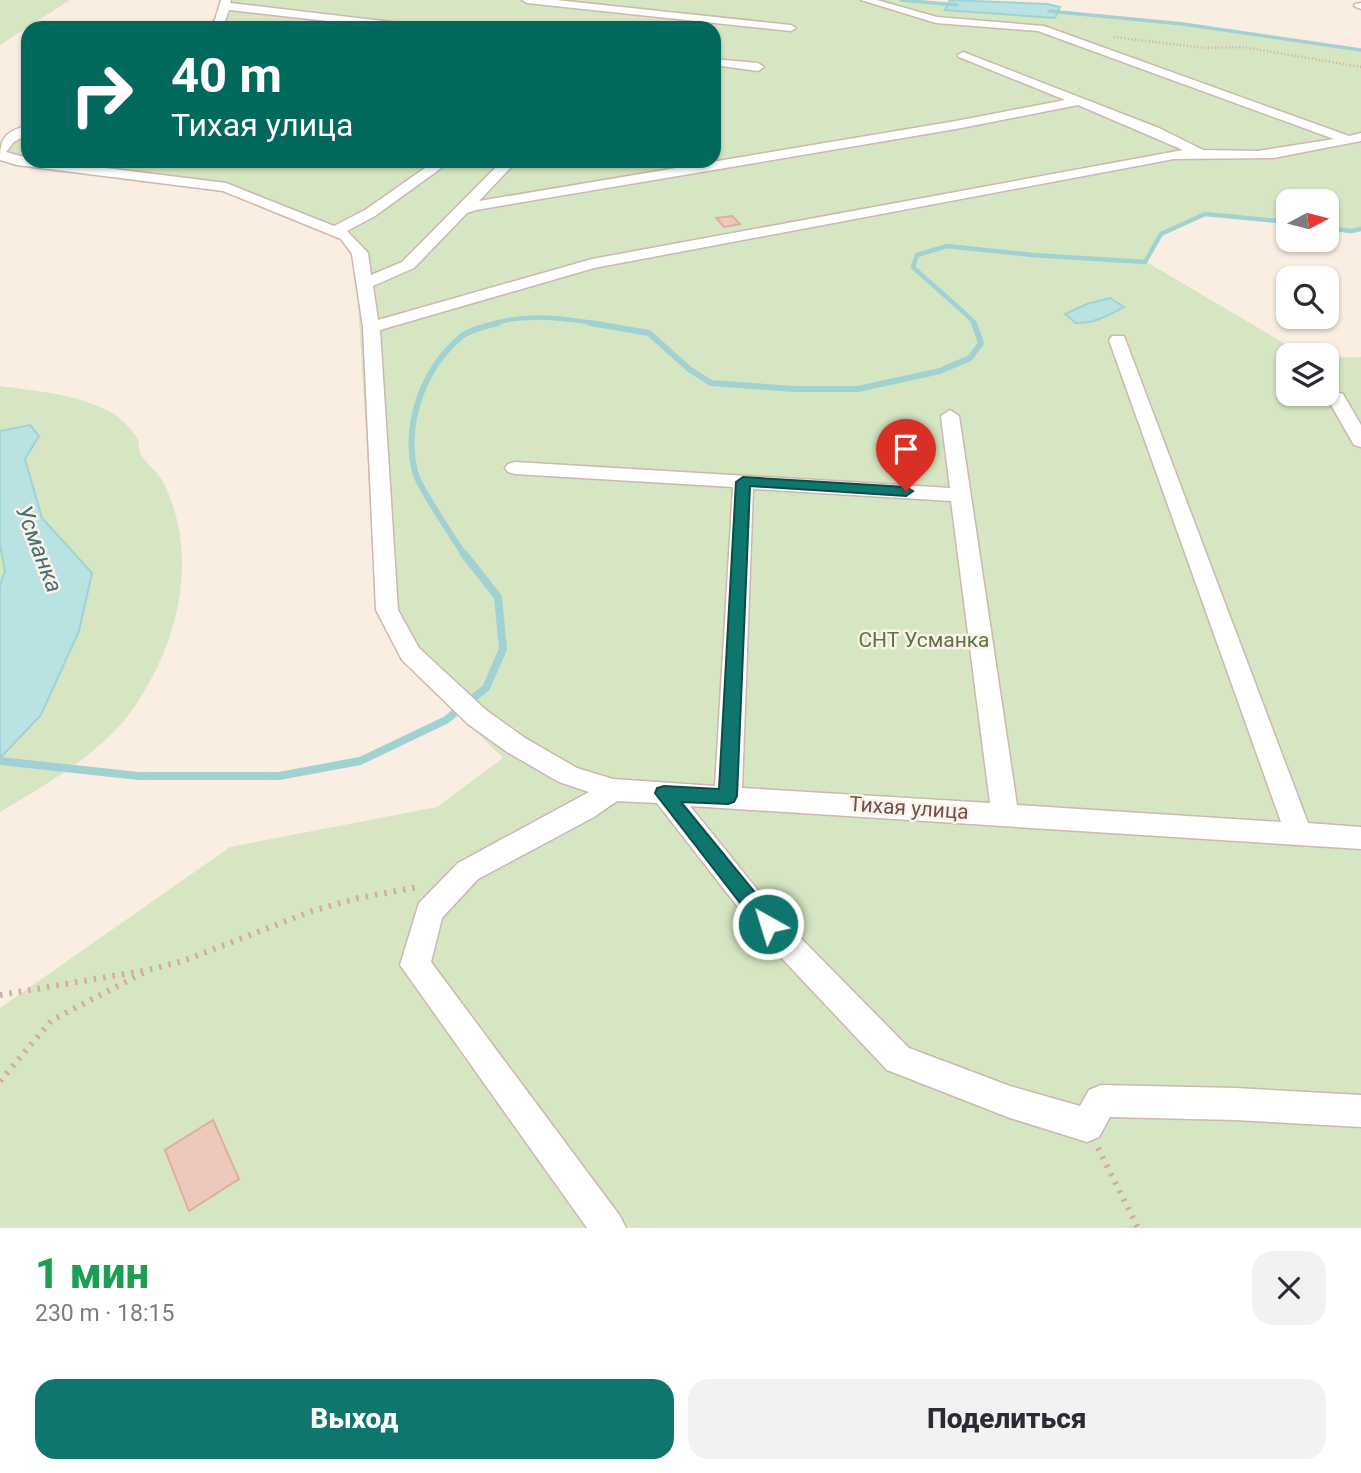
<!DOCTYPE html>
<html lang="ru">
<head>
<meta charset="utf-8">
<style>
	:root { --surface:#fff; --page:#f2f2f3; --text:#2b2b33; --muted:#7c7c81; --accent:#0f766e }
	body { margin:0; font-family:Roboto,sans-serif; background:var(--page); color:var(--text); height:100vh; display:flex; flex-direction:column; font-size:26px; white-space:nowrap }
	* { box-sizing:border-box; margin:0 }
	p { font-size:23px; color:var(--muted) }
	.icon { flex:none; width:38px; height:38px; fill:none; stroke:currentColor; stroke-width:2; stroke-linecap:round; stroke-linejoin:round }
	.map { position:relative; height:1228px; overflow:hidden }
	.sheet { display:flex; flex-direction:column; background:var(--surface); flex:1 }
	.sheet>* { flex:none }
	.guide { position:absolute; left:21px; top:21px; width:700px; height:147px; border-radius:21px; box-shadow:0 2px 5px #0004; background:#00695c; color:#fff; overflow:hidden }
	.needle { width:46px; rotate:83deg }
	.controls { position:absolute; left:1276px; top:189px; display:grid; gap:14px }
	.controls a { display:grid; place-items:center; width:63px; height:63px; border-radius:14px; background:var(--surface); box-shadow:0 2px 5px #0004; font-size:35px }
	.pin { position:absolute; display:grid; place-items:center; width:60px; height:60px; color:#fff; margin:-72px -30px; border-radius:50% 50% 50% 0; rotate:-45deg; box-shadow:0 0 7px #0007 }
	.pin .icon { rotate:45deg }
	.me { position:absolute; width:77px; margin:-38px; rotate:321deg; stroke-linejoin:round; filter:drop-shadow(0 0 5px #0008) }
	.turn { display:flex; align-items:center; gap:24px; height:147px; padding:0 35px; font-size:32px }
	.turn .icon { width:91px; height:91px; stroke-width:2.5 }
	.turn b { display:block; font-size:49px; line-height:60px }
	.round { display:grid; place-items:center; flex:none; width:74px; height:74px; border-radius:21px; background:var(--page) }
	.summary { display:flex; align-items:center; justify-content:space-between; height:119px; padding:0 35px }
	h1 { font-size:42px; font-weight:800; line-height:52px; color:#1e9e55 }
	.cta { display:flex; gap:14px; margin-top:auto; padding:14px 35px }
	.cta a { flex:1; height:80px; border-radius:21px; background:var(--accent); color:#fff; font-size:28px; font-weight:800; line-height:80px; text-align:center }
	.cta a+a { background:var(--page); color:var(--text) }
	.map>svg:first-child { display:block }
	.green { fill:#d6e6c3 }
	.water { fill:#b9e2e2; stroke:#a0d2d3; stroke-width:2 }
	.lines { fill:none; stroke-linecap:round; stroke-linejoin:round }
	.stream-far3 { stroke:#a0d2d3; stroke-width:3.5 }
	.stream-far2 { stroke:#a0d2d3; stroke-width:4.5 }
	.stream-far1 { stroke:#a0d2d3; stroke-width:6 }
	.stream { stroke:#a0d2d3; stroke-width:8 }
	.building { fill:#edc9bd; stroke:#dfae9f; stroke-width:2 }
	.minor-casing { stroke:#cdb7ae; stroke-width:3 }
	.path-far1 { stroke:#d2aca0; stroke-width:2.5; stroke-dasharray:1 2.5; stroke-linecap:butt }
	.path { stroke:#d2aca0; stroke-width:6; stroke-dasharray:2.5 7; stroke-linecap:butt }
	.minor { fill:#fff; fill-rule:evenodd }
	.route { fill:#0f766e; stroke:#0a4d48; stroke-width:2 }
	.labels { text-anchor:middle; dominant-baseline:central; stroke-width:5; stroke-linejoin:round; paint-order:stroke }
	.park-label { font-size:21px; fill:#5a7544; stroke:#fdf2e9 }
	.street-label { font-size:21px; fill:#70534b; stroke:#fdf2e9 }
	.water-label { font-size:23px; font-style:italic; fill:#407375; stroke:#fdf2e9 }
</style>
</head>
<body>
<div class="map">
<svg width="1361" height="1228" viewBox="0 0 1361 1228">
	<rect width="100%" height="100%" fill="#faeee3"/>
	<!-- green -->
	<path class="green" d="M 0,0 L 70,0 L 0,45 Z
		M 219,0 L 901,0 L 1125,17 L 1361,50 L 1361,229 L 1351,231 L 1327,228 L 1326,201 L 1288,201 L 1288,222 L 1205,214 L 1161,233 L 1145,261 L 1304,355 L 1288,355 L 1288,394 L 1326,394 L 1327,358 L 1361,357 L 1361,1228 L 0,1228 L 0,1008 L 230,847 L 437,807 L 503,758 L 402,659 L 377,612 L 355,254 L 342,237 L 223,189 L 0,161 L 0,141 L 28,123 L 28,161 L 714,161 L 714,28 L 204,28 L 217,21 Z
		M 0,386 C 38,391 78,394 112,413 C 121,418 134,431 138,440 C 140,445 138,450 141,455 C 148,465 159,473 164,484 C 201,559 177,648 130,713 C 100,754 42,787 0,812 Z"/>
	<!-- water -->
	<path class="water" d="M 950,0 L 1047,4 L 1060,7 L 1055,18 L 945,10 Z
		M 1110,298 L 1124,307 C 1109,315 1093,324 1076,323 L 1065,314 L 1087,304 Z
		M 30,425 L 39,436 L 25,459 L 42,518 L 92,573 L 79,631 L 41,715 L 0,758 L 0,585 L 5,571 L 0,545 L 0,431 Z"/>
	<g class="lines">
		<!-- stream-far3 -->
		<path class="stream-far3" d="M 901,0 L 957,5
			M 1049,11 L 1183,24 L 1361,50"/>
		<!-- stream-far2 -->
		<path class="stream-far2" d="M 1326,228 L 1351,231 L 1361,229
			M 493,324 C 528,312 566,319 602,324
			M 975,324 C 973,319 922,276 913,267 L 917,255 L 947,246 L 1032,255 L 1145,262 L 1161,234 L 1205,214 L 1288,222"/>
		<!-- stream-far1 -->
		<path class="stream-far1" d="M 590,323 L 649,333 L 689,369 L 711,383 L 795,389 L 858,389 L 940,371 L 970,358 L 981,343 L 974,323
			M 465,556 C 455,540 419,488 415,472 C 403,423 424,367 462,336 C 471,329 487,326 498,323"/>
		<!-- stream -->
		<path class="stream" d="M 0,761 L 139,776 L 279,776 L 360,761 L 446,720 L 486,688 L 503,649 L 498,597 L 464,554"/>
	</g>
	<!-- building -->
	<path class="building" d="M 732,216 L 740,224 L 724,227 L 716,218 Z
		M 213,1120 L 239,1179 L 189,1211 L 165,1150 Z"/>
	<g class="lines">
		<!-- minor casing -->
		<g class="minor-casing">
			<path id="minor" d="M 221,0 L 231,0 L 230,3 L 417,25 L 422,28 L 389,28 L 229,10 L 224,24 L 218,28 L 205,28 L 215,20 Z
				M 522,0 L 556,0 L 791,25 L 796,28 L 791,31 L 527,3 Z
				M 861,0 L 877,0 L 937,17 L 1044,26 L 1349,136 L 1361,133 L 1361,141 L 1273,158 L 1174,159 L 594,268 L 380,330 L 398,610 L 419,648 L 486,710 L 525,738 L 577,768 L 613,779 L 715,786 L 733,487 L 515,474 L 508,472 L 505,468 L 508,464 L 515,462 L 950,488 L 941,416 L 950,410 L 959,416 L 1017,805 L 1281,822 L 1109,340 L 1112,336 L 1124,336 L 1308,823 L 1361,827 L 1361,849 L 690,806 L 778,915 L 909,1048 L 1010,1086 L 1080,1106 L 1089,1090 L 1101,1085 L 1235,1088 L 1361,1095 L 1361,1127 L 1235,1120 L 1110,1117 L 1099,1137 L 1087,1142 L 1010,1118 L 887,1070 L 758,933 L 657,803 L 617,801 L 594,817 L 478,879 L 442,918 L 431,962 L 620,1216 L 626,1228 L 587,1228 L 400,965 L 419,903 L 458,863 L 589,792 L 559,782 L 507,752 L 468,724 L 402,660 L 376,610 L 363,327 L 352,254 L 341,239 L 223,191 L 17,165 L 0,160 C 0,136 6,132 28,125 L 28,134 L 14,142 L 6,152 L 28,158 L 28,161 L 50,161 L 226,183 L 334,226 L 365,210 L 435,161 L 451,161 L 375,216 L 347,231 L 368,253 L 371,275 L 402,262 L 502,161 L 517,161 L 479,201 L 956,121 L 1065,100 L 959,57 L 957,55 L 963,52 L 1159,128 L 1203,150 L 1258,151 L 1334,139 L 1038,31 L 936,23 ZM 1078,105 L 1183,150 L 592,259 L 378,320 L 373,286 L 414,268 L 467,213 L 476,210 L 956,129 ZM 753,489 L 951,501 L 990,803 L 742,788 Z
				M 1361,3 L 1361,9 L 1354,6 L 1355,4 Z
				M 714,59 L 758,63 L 764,67 L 758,71 L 714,65 Z
				M 1336,392 L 1343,394 L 1361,425 L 1361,447 L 1354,445 L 1327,398 Z"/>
		</g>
		<!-- path-far1 -->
		<path class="path-far1" d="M 1114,37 L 1204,48 L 1243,47 L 1361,67"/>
		<!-- path -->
		<path class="path" d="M 0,995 L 148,970 L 183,961 L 312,911 L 358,898 L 418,887
			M 0,1081 L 52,1020 L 145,972
			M 1098,1148 L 1138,1228"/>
		<!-- minor -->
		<use href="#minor" class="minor"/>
	</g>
	<!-- route -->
	<path class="route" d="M 743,477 L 906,487 L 913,491 L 906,496 L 750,486 L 737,796 L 734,802 L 728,804 L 681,802 L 775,917 L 778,924 L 775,930 L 768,933 L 761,930 L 655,793 L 657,788 L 664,786 L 719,789 L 736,482 Z"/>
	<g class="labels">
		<!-- park labels -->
		<g class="park-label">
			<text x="924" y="640">СНТ Усманка</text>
		</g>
		<!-- street labels -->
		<g class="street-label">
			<text transform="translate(909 808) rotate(4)">Тихая улица</text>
		</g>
		<!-- water labels -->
		<g class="water-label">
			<text transform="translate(39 549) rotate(69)">Усманка</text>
		</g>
	</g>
</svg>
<div class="controls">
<a><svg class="needle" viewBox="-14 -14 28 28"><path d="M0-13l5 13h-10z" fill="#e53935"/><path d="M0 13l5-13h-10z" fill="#7c7c81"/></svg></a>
<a><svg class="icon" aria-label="search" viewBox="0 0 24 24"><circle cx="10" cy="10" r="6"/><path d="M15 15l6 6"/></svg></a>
<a><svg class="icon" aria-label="layers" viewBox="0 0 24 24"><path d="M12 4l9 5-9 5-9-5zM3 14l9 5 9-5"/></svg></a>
</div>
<div class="pin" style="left:906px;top:491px;background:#d93025"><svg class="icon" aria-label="arrive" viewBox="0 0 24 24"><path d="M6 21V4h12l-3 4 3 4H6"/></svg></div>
<svg class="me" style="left:768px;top:924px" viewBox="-20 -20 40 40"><circle r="17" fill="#0f766e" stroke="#fff" stroke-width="3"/><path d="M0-11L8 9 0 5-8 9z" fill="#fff"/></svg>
<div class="guide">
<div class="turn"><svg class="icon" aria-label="right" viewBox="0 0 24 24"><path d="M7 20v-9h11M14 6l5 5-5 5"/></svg><div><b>40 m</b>Тихая улица</div></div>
</div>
</div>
<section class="sheet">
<div class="summary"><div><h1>1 мин</h1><p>230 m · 18:15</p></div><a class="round"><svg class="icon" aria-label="close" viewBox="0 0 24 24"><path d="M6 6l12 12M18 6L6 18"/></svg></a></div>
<div class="cta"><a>Выход</a><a>Поделиться</a></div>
</section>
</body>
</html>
